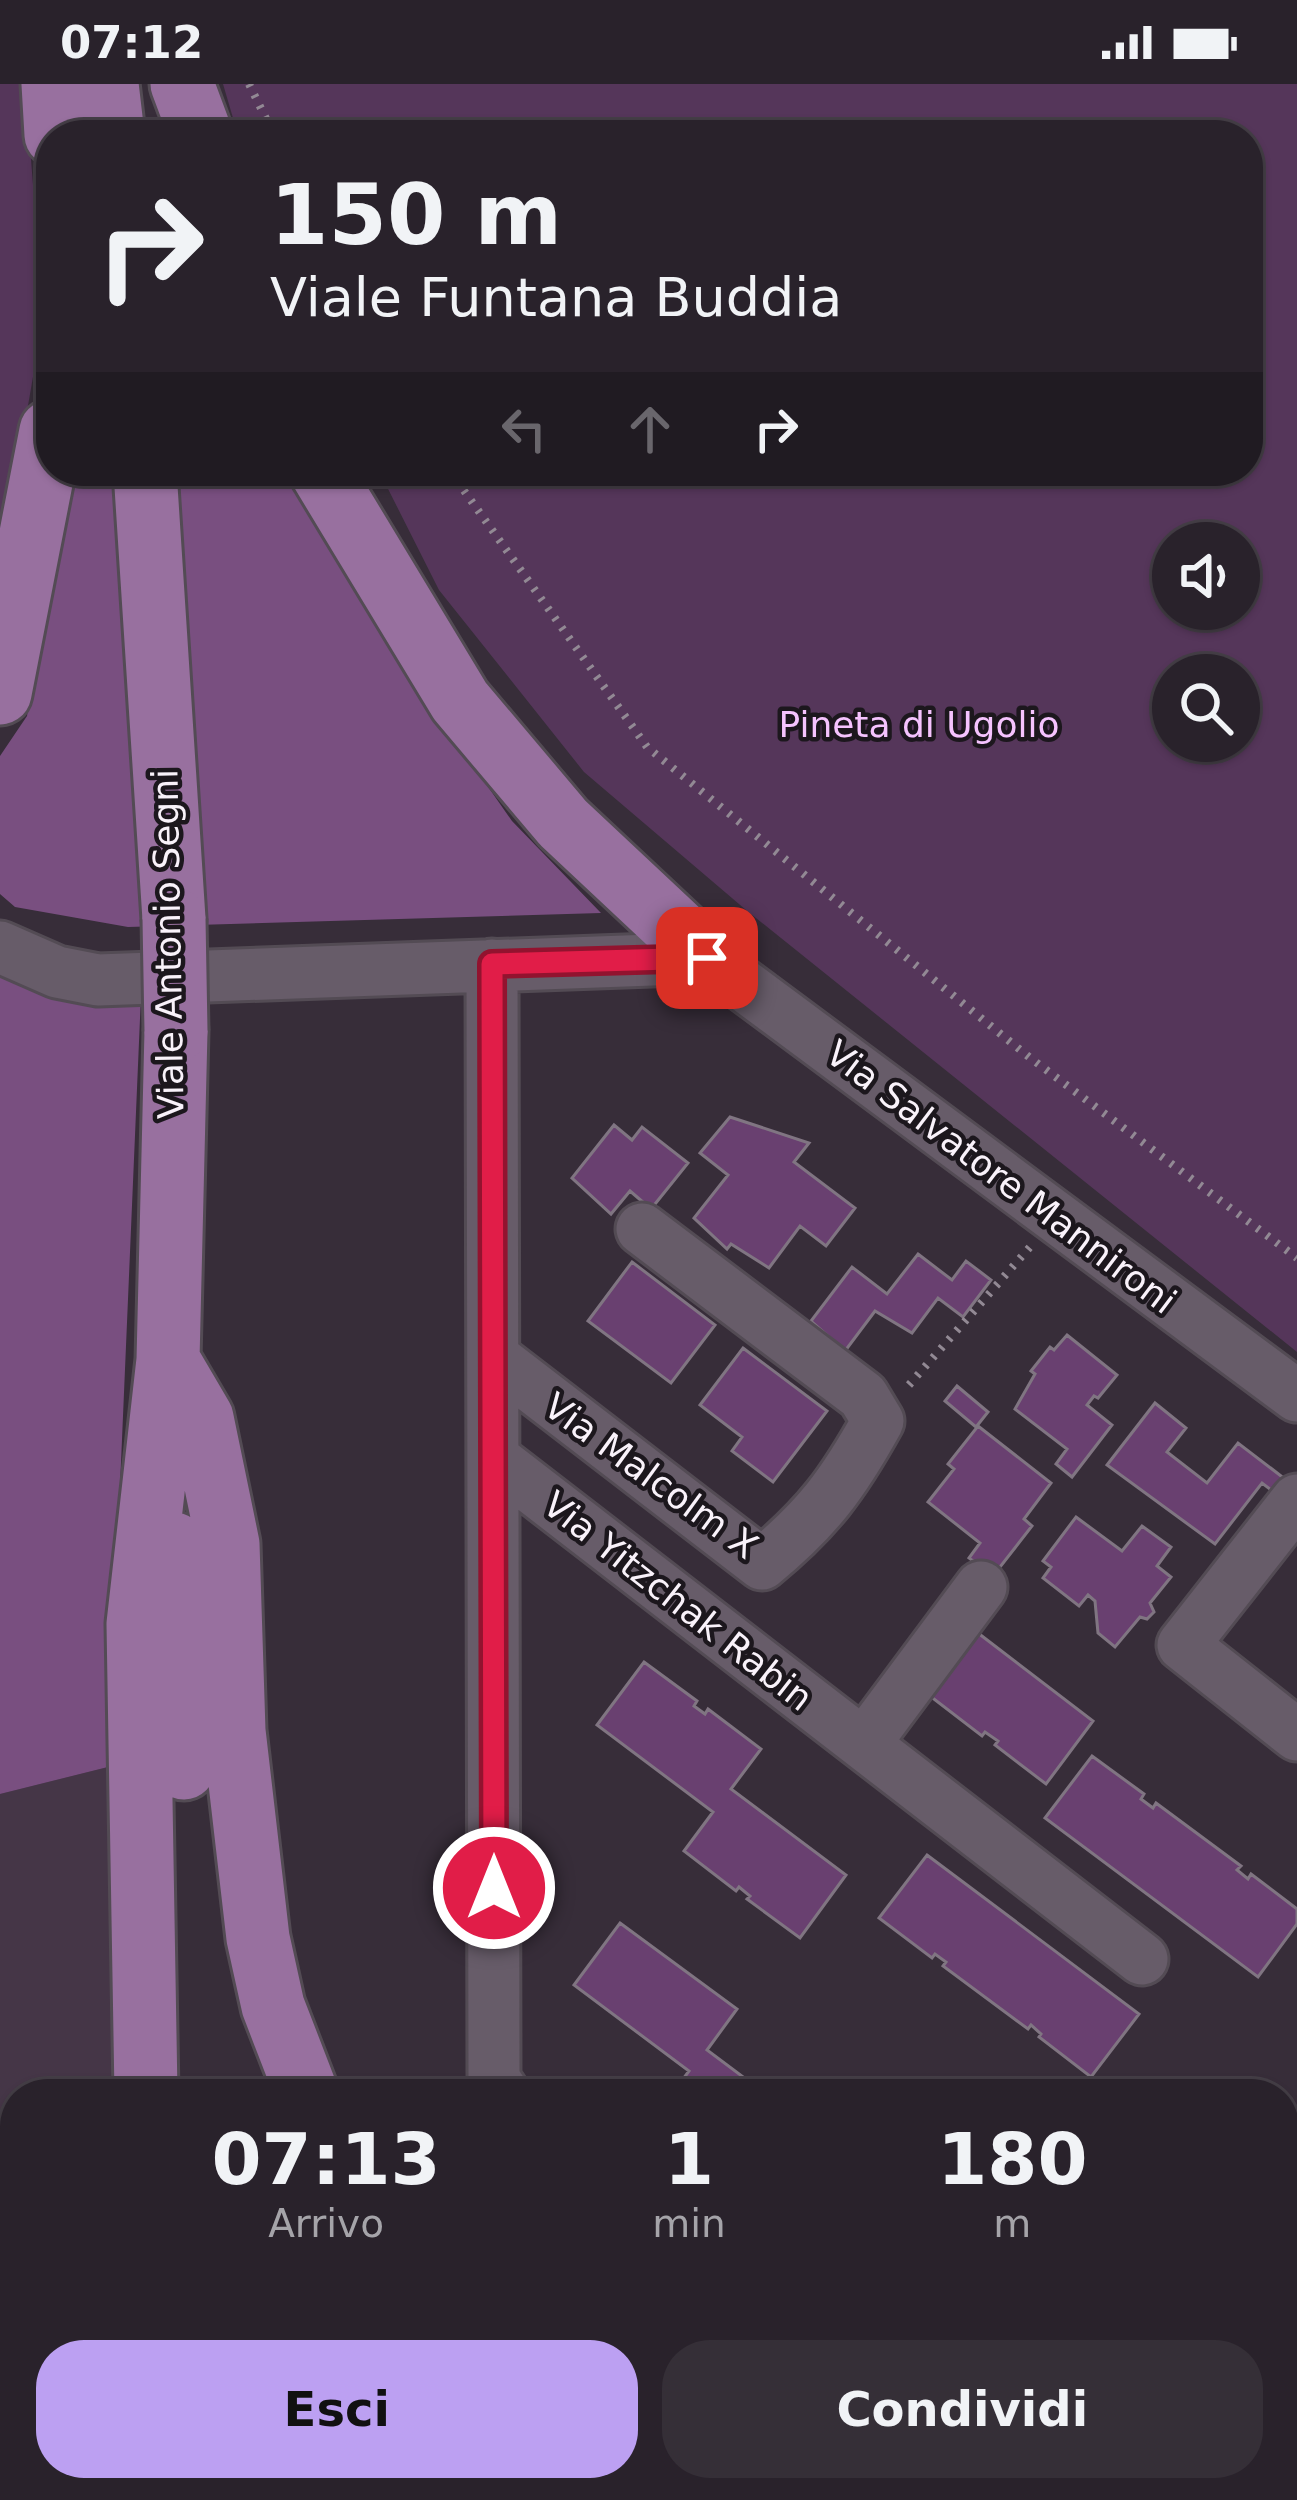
<!DOCTYPE html>
<html lang="it">
<head>
<meta charset="utf-8">
<style>
	:root { --surface:#29222b; --page:#352f37; --text:#f1f3f6; --muted:#a5a4a9; --line:#453f47; --accent:#bca0f2 }
	body { margin:0; font-family:"DejaVu Sans",sans-serif; background:var(--page); color:var(--text); height:100vh; display:flex; flex-direction:column; font-size:45px; white-space:nowrap }
	* { box-sizing:border-box; margin:0 }
	p { font-size:39px; color:var(--muted) }
	.icon { flex:none; width:66px; height:66px; fill:none; stroke:currentColor; stroke-width:2; stroke-linecap:round; stroke-linejoin:round }
	.map { position:relative; flex:1; overflow:hidden }
	.side { position:absolute; left:0px; top:1995px; width:1299px; height:423px; display:flex; flex-direction:column; background:var(--surface); border-radius:48px 48px 0 0; box-shadow:0 3px 9px #0004,0 0 0 3px var(--line) }
	.side>* { flex:none }
	.guide { position:absolute; left:36px; top:36px; width:1227px; height:366px; border-radius:48px; box-shadow:0 3px 9px #0004,0 0 0 3px var(--line); background:#29222b; color:var(--text); overflow:hidden }
	.fabs { position:absolute; left:1152px; top:438px; display:grid; gap:24px }
	.fabs a { display:grid; place-items:center; width:108px; height:108px; border-radius:50%; background:var(--surface); box-shadow:0 3px 9px #0004,0 0 0 3px var(--line); font-size:60px }
	.pin { position:absolute; display:grid; place-items:center; width:102px; height:102px; color:#fff; margin:-51px; border-radius:24px; box-shadow:0 6px 18px #0006 }
	.me { position:absolute; width:132px; margin:-66px; rotate:0deg; stroke-linejoin:round; filter:drop-shadow(0 0 9px #0008) }
	.turn { display:flex; align-items:center; gap:42px; height:252px; padding:0 36px; font-size:54px }
	.turn .icon { width:156px; height:156px; stroke-width:2.5 }
	.turn b { display:block; font-size:84px; line-height:102px }
	.lanes { display:flex; align-items:center; height:114px; padding:0 36px; background:#0003; justify-content:center; gap:60px; direction:ltr }
	.lanes .off { opacity:.35 }
	.eta { display:flex; justify-content:space-evenly; align-items:center; height:204px; text-align:center }
	.eta b { font-size:72px; font-weight:700; line-height:84px }
	.button { display:flex; gap:24px; margin-top:auto; padding:24px 36px }
	.button a { flex:1; height:138px; border-radius:48px; background:var(--accent); color:#111; font-size:48px; font-weight:700; line-height:138px; text-align:center }
	.button a+a { background:var(--page); color:var(--text) }
	.status { display:flex; justify-content:space-between; align-items:center; height:84px; padding:0 60px; background:var(--surface); direction:ltr }
	.status svg { height:33px; fill:currentColor }
	.map>svg:first-child { display:block }
	.built { fill:#453647 }
	.green { fill:#55365a; fill-rule:evenodd }
	.forest { fill:#794f80 }
	.building { fill:#694070; stroke:#807582; stroke-width:3 }
	.lines { fill:none; stroke-linecap:round; stroke-linejoin:round }
	.minor-casing { stroke:#534b54; stroke-width:57 }
	.major-casing { stroke:#534b54; stroke-width:69 }
	.path { stroke:#928994; stroke-width:8; stroke-dasharray:3 9; stroke-linecap:butt }
	.minor { stroke:#675c69; stroke-width:51 }
	.major { stroke:#98709f; stroke-width:63 }
	.major-bridge-casing { stroke:#534b54; stroke-width:69; stroke-linecap:butt }
	.major-bridge { stroke:#98709f; stroke-width:63 }
	.route-casing { stroke:#92132f; stroke-width:30 }
	.route { stroke:#e11d48; stroke-width:21 }
	.labels { text-anchor:middle; dominant-baseline:central; stroke-width:9; stroke-linejoin:round; paint-order:stroke }
	.park-label { font-size:36px; fill:#f5c3fe; stroke:#1c171d }
	.street-label { font-size:36px; fill:#f9f2fa; stroke:#1c171d }
</style>
</head>
<body>
<div class="status"><b>07:12</b><svg viewBox="0 0 49 12"><path d="M0 12V9h3v3zM5 12V6h3v6zM10 12V3h3v9zM15 12V0h3v12zM26 1h20v11H26zM47 4h2v5h-2z"/></svg></div>
<div class="map">
<svg width="1297" height="2416" viewBox="0 0 1297 2416">
	<rect width="100%" height="100%" fill="#372d39"/>
	<!-- built -->
	<path class="built" d="M 108,1683 L 126,2010 L 15,2010 L 15,2235 L 0,2224 L 0,1710 Z"/>
	<!-- green -->
	<path class="green" d="M 0,0 L 25,0 L 40,189 L 34,287 L 0,483 Z
		M 223,0 L 1297,0 L 1297,1268 L 746,826 L 584,688 L 439,506 L 379,387 L 1248,387 L 1248,51 L 238,51 ZM 1239,459 L 1239,525 L 1173,525 L 1173,459 ZM 1173,591 L 1239,591 L 1239,657 L 1173,657 Z"/>
	<!-- forest -->
	<path class="forest" d="M 86,387 L 292,387 L 373,538 L 512,737 L 601,829 L 128,843 L 15,823 L 0,810 L 0,672 L 27,632 L 61,417 Z
		M 0,890 L 141,911 L 108,1683 L 0,1710 Z"/>
	<!-- building -->
	<path class="building" d="M 730,1033 L 809,1059 L 794,1078 L 855,1124 L 826,1162 L 800,1142 L 769,1184 L 731,1160 L 727,1165 L 694,1134 L 728,1091 L 700,1069 Z
		M 614,1041 L 632,1056 L 642,1043 L 688,1079 L 651,1125 L 630,1107 L 611,1130 L 572,1094 Z
		M 918,1170 L 952,1196 L 966,1177 L 991,1196 L 963,1233 L 938,1214 L 912,1249 L 875,1227 L 845,1267 L 811,1237 L 852,1183 L 887,1210 Z
		M 632,1178 L 715,1241 L 671,1299 L 588,1237 Z
		M 1067,1251 L 1117,1291 L 1098,1314 L 1094,1312 L 1087,1321 L 1112,1341 L 1072,1393 L 1056,1380 L 1067,1365 L 1015,1325 L 1035,1290 L 1031,1287 L 1050,1263 L 1054,1266 Z
		M 743,1264 L 827,1327 L 773,1398 L 732,1367 L 742,1353 L 700,1321 Z
		M 957,1302 L 988,1328 L 976,1343 L 945,1317 Z
		M 1155,1319 L 1186,1344 L 1167,1368 L 1207,1399 L 1238,1359 L 1285,1395 L 1275,1409 L 1262,1399 L 1215,1460 L 1107,1381 Z
		M 978,1342 L 1051,1399 L 1024,1435 L 1032,1442 L 993,1492 L 969,1474 L 980,1459 L 928,1418 L 954,1385 L 948,1380 Z
		M 1076,1433 L 1122,1467 L 1142,1442 L 1171,1463 L 1157,1482 L 1171,1493 L 1150,1519 L 1154,1528 L 1147,1535 L 1140,1533 L 1115,1563 L 1098,1549 L 1095,1517 L 1088,1511 L 1079,1522 L 1043,1494 L 1051,1483 L 1043,1477 Z
		M 978,1549 L 1093,1637 L 1046,1700 L 995,1661 L 998,1657 L 985,1648 L 982,1652 L 930,1612 Z
		M 644,1578 L 697,1617 L 694,1622 L 705,1630 L 708,1625 L 761,1665 L 731,1705 L 846,1791 L 800,1854 L 747,1815 L 750,1812 L 739,1803 L 736,1807 L 684,1767 L 713,1728 L 597,1641 Z
		M 1092,1672 L 1144,1710 L 1141,1715 L 1153,1724 L 1156,1719 L 1241,1782 L 1237,1786 L 1248,1795 L 1251,1790 L 1297,1825 L 1297,1840 L 1258,1893 L 1045,1734 Z
		M 927,1771 L 1139,1930 L 1091,1993 L 1039,1953 L 1041,1950 L 1031,1941 L 1028,1945 L 943,1882 L 946,1878 L 935,1870 L 932,1874 L 879,1834 Z
		M 620,1839 L 737,1925 L 707,1966 L 766,2010 L 672,2010 L 689,1987 L 574,1901 Z
		M 1291,2096 L 1297,2100 L 1297,2169 L 1284,2159 L 1284,2106 Z
		M 560,2403 L 613,2403 L 613,2416 L 560,2416 Z
		M 722,2403 L 775,2403 L 775,2416 L 722,2416 Z"/>
	<g class="lines">
		<!-- minor casing -->
		<g class="minor-casing">
			<path id="minor" d="M 0,863 L 57,888 L 98,896 L 707,874 L 1297,1312
				M 492,881 L 494,1995 L 504,2010
				M 493,1273 L 762,1480 C 818,1434 843,1400 878,1337 L 863,1312 L 642,1145
				M 493,1374 L 1142,1875
				M 1297,1416 L 1183,1561 L 1297,1651
				M 864,1660 L 981,1503
				M 873,2403 L 873,2416
				M 1045,2403 L 1045,2416"/>
		</g>
		<!-- major casing -->
		<g class="major-casing">
			<path id="major" d="M 53,0 L 56,51
				M 107,0 L 113,51
				M 182,0 L 201,51
				M 145,387 L 174,835
				M 321,387 L 460,617 L 563,739 L 707,874
				M 0,609 L 51,347
				M 168,1276 L 202,1334 L 228,1460 L 234,1647 L 258,1854 L 273,1922 L 307,2010
				M 174,1460 L 183,1550 L 184,1684
				M 146,2010 L 138,1540 L 168,1276 L 176,947
				M 0,2292 L 15,2304
				M 133,2403 L 149,2416
				M 455,2403 L 460,2416"/>
		</g>
		<!-- path -->
		<path class="path" d="M 249,0 L 274,51
			M 450,387 L 647,663 L 1029,973 L 1297,1174
			M 909,1301 L 1030,1163
			M 1284,2206 L 1297,2215"/>
		<!-- minor -->
		<use href="#minor" class="minor"/>
		<!-- major -->
		<use href="#major" class="major"/>
		<!-- major-bridge casing -->
		<g class="major-bridge-casing">
			<path id="major-bridge" d="M 174,835 L 176,947"/>
		</g>
		<!-- major-bridge -->
		<use href="#major-bridge" class="major-bridge"/>
	</g>
	<g class="lines">
		<!-- route casing -->
		<g class="route-casing">
			<path id="route" d="M 494,1804 L 492,880 L 707,874"/>
		</g>
		<!-- route -->
		<use href="#route" class="route"/>
	</g>
	<g class="labels">
		<!-- park labels -->
		<g class="park-label">
			<text x="919" y="640">Pineta di Ugolio</text>
		</g>
		<!-- street labels -->
		<g class="street-label">
			<text transform="translate(168 860) rotate(-91)">Viale Antonio Segni</text>
			<text transform="translate(1001 1093) rotate(37)">Via Salvatore Mannironi</text>
			<text transform="translate(651 1392) rotate(36)">Via Malcolm X</text>
			<text transform="translate(678 1517) rotate(38)">Via Yitzchak Rabin</text>
		</g>
	</g>
</svg>
<div class="fabs">
<a><svg class="icon" aria-label="sound" viewBox="0 0 24 24"><path d="M4 9h4l5-4v14l-5-4H4zM17 9q2 3 0 6"/></svg></a>
<a><svg class="icon" aria-label="search" viewBox="0 0 24 24"><circle cx="10" cy="10" r="6"/><path d="M15 15l6 6"/></svg></a>
</div>
<div class="pin" style="left:707px;top:874px;background:#d93025"><svg class="icon" aria-label="arrive" viewBox="0 0 24 24"><path d="M6 21V4h12l-3 4 3 4H6"/></svg></div>
<svg class="me" style="left:494px;top:1804px" viewBox="-20 -20 40 40"><circle r="17" fill="#e11d48" stroke="#fff" stroke-width="3"/><path d="M0-11L8 9 0 5-8 9z" fill="#fff"/></svg>
<div class="guide">
<div class="turn"><svg class="icon" aria-label="right" viewBox="0 0 24 24"><path d="M7 20v-9h11M14 6l5 5-5 5"/></svg><div><b>150 m</b>Viale Funtana Buddia</div></div>
<div class="lanes"><svg class="icon off" aria-label="left" viewBox="0 0 24 24"><path d="M17 20v-9H6M10 6l-5 5 5 5"/></svg><svg class="icon off" aria-label="ahead" viewBox="0 0 24 24"><path d="M12 20V5M6 11l6-6 6 6"/></svg><svg class="icon" aria-label="right" viewBox="0 0 24 24"><path d="M7 20v-9h11M14 6l5 5-5 5"/></svg></div>
</div>
<section class="side">
<div class="eta">
<div><b>07:13</b><p>Arrivo</p></div>
<div><b>1</b><p>min</p></div>
<div><b>180</b><p>m</p></div>
</div>
<div class="button"><a>Esci</a><a>Condividi</a></div>
</section>
</div>
</body>
</html>
